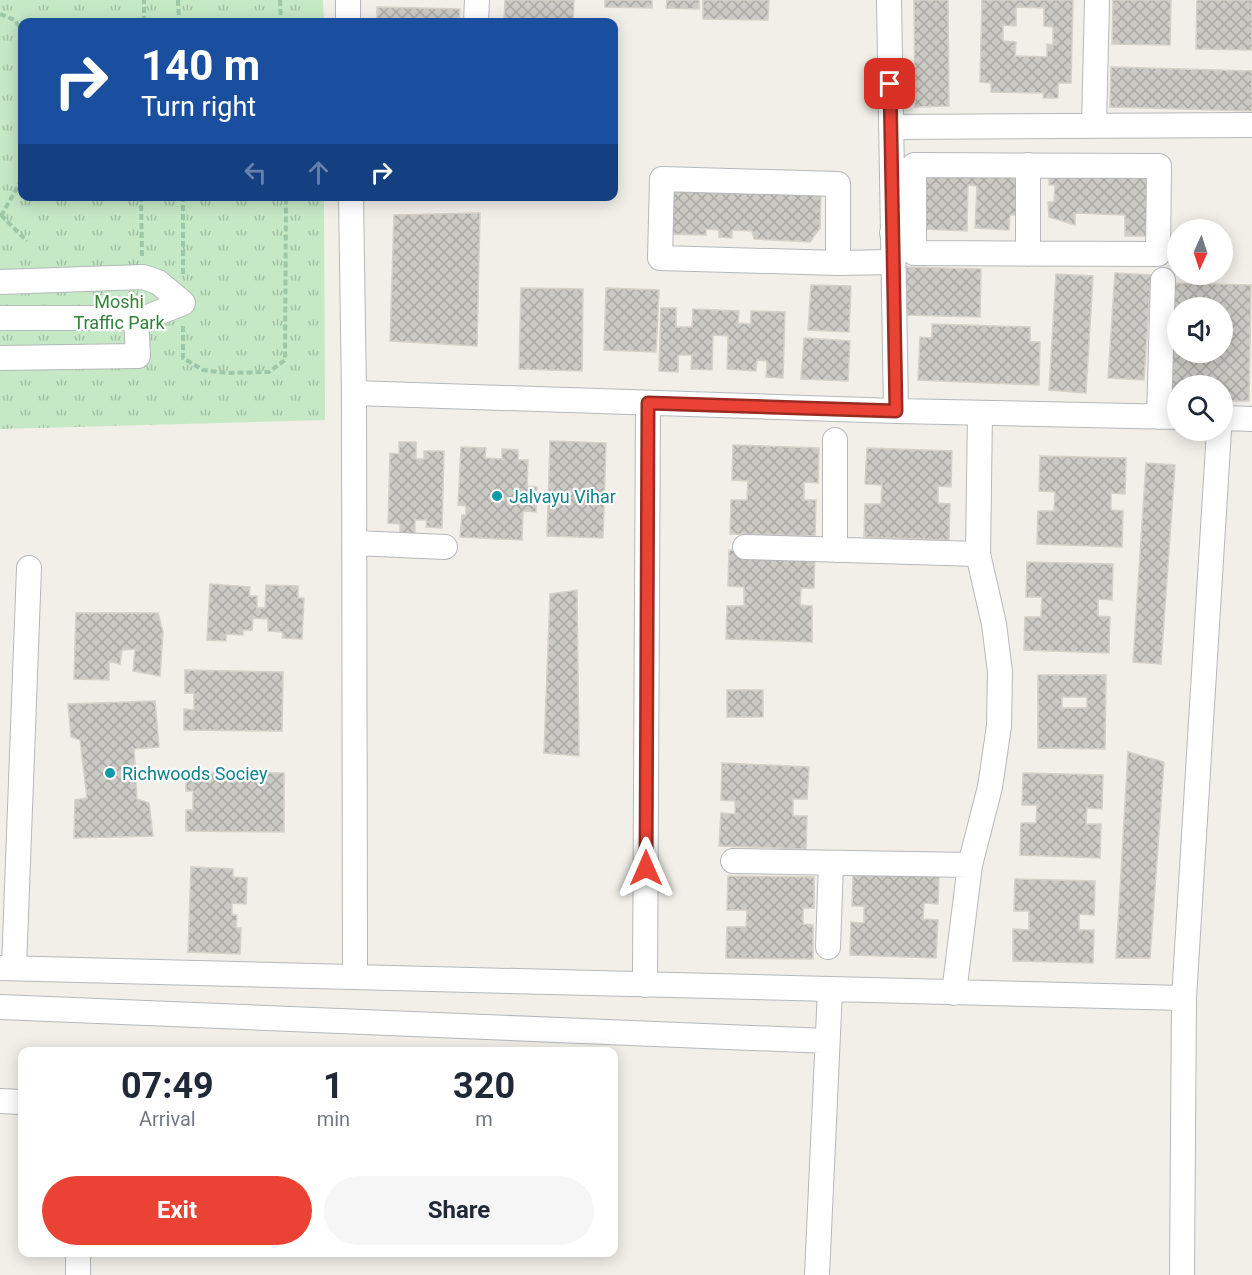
<!DOCTYPE html>
<html lang="en">
<head>
<meta charset="utf-8">
<style>
	:root { --surface:#fff; --page:#f6f6f7; --text:#1f2937; --muted:#747a83; --accent:#ea4335 }
	body { margin:0; font-family:Roboto,sans-serif; background:var(--page); color:var(--text); height:100vh; display:flex; flex-direction:column; font-size:22px; white-space:nowrap }
	* { box-sizing:border-box; margin:0 }
	p { font-size:20px; color:var(--muted) }
	.icon { flex:none; width:33px; height:33px; fill:none; stroke:currentColor; stroke-width:2; stroke-linecap:round; stroke-linejoin:round }
	.map { position:relative; flex:1; overflow:hidden }
	.side { position:absolute; left:18px; top:1047px; width:600px; height:210px; display:flex; flex-direction:column; background:var(--surface); border-radius:12px; box-shadow:0 3px 15px #0003 }
	.side>* { flex:none }
	.top-card { position:absolute; left:18px; top:18px; width:600px; height:183px; border-radius:12px; box-shadow:0 3px 15px #0003; background:#1a4fa0; color:#fff; overflow:hidden }
	.needle { width:39px; rotate:183deg }
	.tools { position:absolute; left:1167px; top:219px; display:grid; gap:12px }
	.tools a { display:grid; place-items:center; width:66px; height:66px; border-radius:50%; background:var(--surface); box-shadow:0 3px 15px #0003; font-size:30px }
	.pin { position:absolute; display:grid; place-items:center; width:51px; height:51px; color:#fff; margin:-26px; border-radius:12px; box-shadow:0 3px 9px #0006 }
	.me { position:absolute; width:66px; margin:-33px; rotate:0deg; stroke-linejoin:round; filter:drop-shadow(0 0 4px #0008) }
	.turn { display:flex; align-items:center; gap:21px; height:126px; padding:0 24px; font-size:27px }
	.turn .icon { width:78px; height:78px; stroke-width:2.5 }
	.turn b { display:block; font-size:42px; line-height:51px }
	.lanes { display:flex; align-items:center; height:57px; padding:0 24px; background:#0003; justify-content:center; gap:30px; direction:ltr }
	.lanes .off { opacity:.35 }
	.eta { display:flex; justify-content:space-evenly; align-items:center; height:102px; text-align:center }
	.eta b { font-size:36px; font-weight:700; line-height:42px }
	.cta { display:flex; gap:12px; margin-top:auto; padding:12px 24px }
	.cta a { flex:1; height:69px; border-radius:36px; background:var(--accent); color:#fff; font-size:24px; font-weight:700; line-height:69px; text-align:center }
	.cta a+a { background:var(--page); color:var(--text) }
	.map>svg:first-child { display:block }
	.grass { fill:url(#grass-tufts) }
	.building { fill:url(#building-cross-hatch); stroke:#d6d1c6; stroke-width:1.5; fill-rule:evenodd }
	.lines { fill:none; stroke-linecap:round; stroke-linejoin:round }
	.minor-casing { stroke:#b5b8bc; stroke-width:26 }
	.path { stroke:#9cc7a9; stroke-width:4; stroke-dasharray:6 3; stroke-linecap:butt }
	.minor { stroke:#fff; stroke-width:24 }
	.route-casing { stroke:#982c22; stroke-width:15 }
	.route { stroke:#ea4335; stroke-width:10 }
	.culture-dot { fill:#0f9aa8; stroke:#fff; stroke-width:2 }
	.labels { text-anchor:middle; dominant-baseline:central; stroke-width:4.5; stroke-linejoin:round; paint-order:stroke }
	.park-label { font-size:18px; fill:#348238; stroke:#fff }
	.culture-label { font-size:18px; fill:#0d838f; stroke:#fff; text-anchor:start }
</style>
</head>
<body>
<div class="map">
<svg width="1252" height="1275" viewBox="0 0 1252 1275">
	<defs>
		<pattern id="grass-tufts" width="24" height="20" patternUnits="userSpaceOnUse" patternTransform="scale(1.5)"><rect width="24" height="20" fill="#c5e8c5"/><path d="M3 7l-1-3M5 7V3M7 7l1-3M15 17l-1-3M17 17v-4M19 17l1-3" fill="none" stroke="#a3c0a4"/></pattern>
		<pattern id="building-cross-hatch" width="8" height="8" patternUnits="userSpaceOnUse" patternTransform="scale(1.5)"><rect width="8" height="8" fill="#cccac5"/><path d="M0 0l8 8M0 8l8-8" fill="none" stroke="#a9a8a4"/></pattern>
	</defs>
	<rect width="100%" height="100%" fill="#f1efe8"/>
	<!-- grass -->
	<path class="grass" d="M 0,0 L 323,0 L 324,22 L 22,22 L 22,196 L 324,197 L 325,420 L 0,429 Z"/>
	<!-- building -->
	<path class="building" d="M 505,0 L 574,0 L 573,22 L 504,22 Z
		M 605,0 L 652,0 L 652,8 L 605,7 Z
		M 667,0 L 699,0 L 699,9 L 666,8 Z
		M 703,0 L 769,0 L 768,20 L 703,19 Z
		M 914,0 L 948,0 L 949,106 L 915,107 Z
		M 982,0 L 1073,0 L 1071,83 L 1058,83 L 1058,98 L 1043,98 L 1044,93 L 991,92 L 991,83 L 980,82 ZM 1016,7 L 1044,8 L 1044,26 L 1053,27 L 1053,45 L 1047,44 L 1047,57 L 1015,56 L 1016,42 L 1003,41 L 1003,25 L 1016,26 Z
		M 1113,0 L 1171,0 L 1170,45 L 1112,44 Z
		M 1197,0 L 1252,0 L 1252,50 L 1196,49 Z
		M 377,7 L 460,9 L 459,22 L 377,22 Z
		M 1111,67 L 1252,71 L 1252,111 L 1110,107 Z
		M 1049,167 L 1152,167 L 1152,236 L 1125,236 L 1125,215 L 1075,213 L 1075,225 L 1049,217 L 1048,202 L 1054,202 L 1055,185 L 1049,185 Z
		M 926,171 L 1020,174 L 1018,215 L 1010,215 L 1009,230 L 975,228 L 977,186 L 968,185 L 967,231 L 924,229 Z
		M 667,185 L 821,191 L 820,228 L 810,242 L 754,239 L 752,231 L 732,230 L 732,238 L 719,237 L 719,230 L 706,229 L 706,235 L 665,234 Z
		M 480,213 L 477,346 L 390,341 L 394,215 Z
		M 906,267 L 981,269 L 980,317 L 904,315 Z
		M 1115,273 L 1151,275 L 1144,380 L 1108,378 Z
		M 1056,274 L 1093,276 L 1086,393 L 1049,390 Z
		M 1166,283 L 1251,285 L 1249,401 L 1222,401 L 1222,386 L 1178,386 L 1178,400 L 1164,399 ZM 1178,308 L 1222,308 L 1222,352 L 1178,352 Z
		M 811,285 L 851,286 L 849,332 L 808,330 Z
		M 521,288 L 583,289 L 582,371 L 519,369 Z
		M 606,288 L 659,290 L 656,352 L 604,350 Z
		M 661,308 L 676,308 L 676,327 L 692,327 L 693,309 L 739,311 L 738,323 L 751,324 L 751,311 L 785,312 L 783,378 L 766,377 L 767,361 L 757,360 L 756,371 L 727,369 L 728,336 L 713,335 L 712,370 L 691,369 L 692,355 L 678,355 L 678,372 L 659,371 Z
		M 932,324 L 1030,327 L 1030,342 L 1040,342 L 1039,385 L 918,380 L 920,337 L 932,338 Z
		M 804,338 L 850,341 L 848,381 L 801,379 Z
		M 550,441 L 606,443 L 603,538 L 547,536 Z
		M 399,442 L 416,442 L 416,459 L 424,459 L 424,451 L 444,451 L 442,528 L 426,527 L 427,520 L 415,520 L 415,534 L 400,534 L 400,524 L 388,523 L 390,453 L 399,454 Z
		M 733,445 L 819,448 L 818,483 L 804,482 L 804,500 L 816,500 L 815,536 L 730,534 L 731,500 L 747,500 L 748,481 L 732,480 Z
		M 461,447 L 486,448 L 485,458 L 502,459 L 502,449 L 518,450 L 518,460 L 528,460 L 527,486 L 537,487 L 536,512 L 523,511 L 522,540 L 460,537 L 462,515 L 466,515 L 466,506 L 458,505 Z
		M 867,448 L 952,451 L 951,487 L 938,486 L 938,503 L 950,504 L 949,540 L 864,537 L 865,504 L 881,504 L 882,485 L 865,484 Z
		M 1040,456 L 1126,458 L 1125,494 L 1111,493 L 1111,510 L 1123,511 L 1122,547 L 1037,544 L 1038,511 L 1054,511 L 1055,492 L 1039,491 Z
		M 1146,463 L 1175,465 L 1161,664 L 1133,662 Z
		M 729,550 L 815,554 L 814,588 L 801,588 L 800,605 L 812,606 L 812,642 L 726,639 L 727,606 L 744,606 L 744,587 L 728,586 Z
		M 1027,562 L 1113,564 L 1112,600 L 1098,599 L 1098,616 L 1110,617 L 1109,653 L 1024,650 L 1025,617 L 1041,617 L 1042,597 L 1026,597 Z
		M 210,584 L 250,587 L 249,596 L 257,596 L 257,608 L 265,608 L 266,585 L 298,586 L 298,598 L 304,598 L 302,639 L 282,638 L 283,632 L 268,631 L 268,619 L 253,618 L 252,630 L 243,630 L 243,635 L 226,634 L 226,641 L 207,640 Z
		M 577,590 L 579,756 L 544,753 L 550,594 Z
		M 76,613 L 158,613 L 163,632 L 160,676 L 133,671 L 135,649 L 122,650 L 120,664 L 109,661 L 109,680 L 74,679 Z
		M 185,670 L 283,672 L 282,731 L 184,730 L 184,709 L 194,710 L 194,693 L 185,693 Z
		M 1038,675 L 1106,675 L 1105,749 L 1038,748 ZM 1062,697 L 1087,697 L 1087,708 L 1062,708 Z
		M 727,690 L 763,690 L 763,717 L 727,717 Z
		M 155,701 L 159,747 L 134,749 L 137,799 L 149,803 L 153,836 L 74,838 L 75,800 L 87,798 L 80,740 L 71,737 L 68,704 Z
		M 1128,752 L 1164,762 L 1150,958 L 1116,958 Z
		M 722,763 L 809,767 L 807,799 L 793,799 L 793,816 L 807,816 L 806,849 L 719,846 L 721,813 L 735,814 L 735,801 L 721,800 Z
		M 186,772 L 284,773 L 284,832 L 186,831 L 186,810 L 193,810 L 193,791 L 186,791 Z
		M 1023,773 L 1103,775 L 1102,809 L 1087,808 L 1086,824 L 1101,824 L 1100,858 L 1020,855 L 1021,823 L 1036,823 L 1037,805 L 1022,805 Z
		M 191,867 L 233,869 L 233,877 L 247,878 L 246,904 L 232,903 L 232,915 L 237,915 L 236,928 L 241,928 L 240,954 L 188,952 Z
		M 853,873 L 939,876 L 938,904 L 924,903 L 923,919 L 938,920 L 936,958 L 850,955 L 851,922 L 864,923 L 864,906 L 852,906 Z
		M 728,876 L 814,877 L 814,908 L 803,908 L 803,924 L 813,925 L 813,959 L 726,958 L 727,927 L 746,927 L 747,910 L 727,910 Z
		M 1015,879 L 1095,881 L 1094,915 L 1079,914 L 1079,930 L 1094,930 L 1093,963 L 1013,961 L 1013,929 L 1029,930 L 1029,911 L 1014,911 Z"/>
	<g class="lines">
		<!-- minor casing -->
		<g class="minor-casing">
			<path id="minor" d="M 348,0 L 348,22
				M 889,0 L 896,411
				M 476,22 L 477,0
				M 1094,126 L 1097,0
				M 891,127 L 1252,125
				M 351,196 L 354,393 L 355,977
				M 892,233 L 914,234 L 914,165 L 1159,166 L 1158,254 L 914,253 L 914,234
				M 1028,254 L 1028,165
				M 838,263 L 660,258 L 662,179 L 838,184 L 838,263 L 893,262
				M 0,282 L 143,277 L 158,282 L 183,303 L 145,318 L 0,318
				M 0,358 L 138,356 L 136,317
				M 354,393 L 896,411 L 1178,417
				M 1159,417 L 1163,280
				M 1222,418 L 1252,419
				M 355,543 L 445,547
				M 745,547 L 978,554
				M 835,550 L 835,440
				M 733,861 L 970,865
				M 828,947 L 831,863
				M 0,968 L 1184,998
				M 14,968 L 29,568
				M 645,985 L 648,403
				M 954,993 L 970,865 L 990,787 L 999,726 L 1000,672 L 994,624 L 978,554 L 980,413
				M 0,1007 L 827,1041
				M 0,1101 L 22,1102
				M 78,1252 L 78,1275
				M 817,1275 L 830,990
				M 1182,1275 L 1184,998 L 1219,430"/>
		</g>
		<!-- path -->
		<path class="path" d="M 178,0 L 179,22
			M 280,0 L 281,22
			M 0,14 L 15,20 L 22,31
			M 144,22 L 144,0
			M 141,196 L 142,256
			M 183,196 L 183,274
			M 1,215 L 27,241
			M 1,216 L 22,179
			M 183,326 L 183,358 L 203,370 L 227,373 L 269,372 L 285,360 L 286,196"/>
		<!-- minor -->
		<use href="#minor" class="minor"/>
	</g>
	<g class="lines">
		<!-- route casing -->
		<g class="route-casing">
			<path id="route" d="M 646,868 L 648,403 L 896,411 L 890,84"/>
		</g>
		<!-- route -->
		<use href="#route" class="route"/>
	</g>
	<!-- markers -->
	<g class="culture-dot">
		<circle cx="497" cy="496" r="6"/>
		<circle cx="110" cy="773" r="6"/>
	</g>
	<g class="labels">
		<!-- park labels -->
		<g class="park-label">
			<text x="119" y="301">Moshi<tspan x="119" dy="21">Traffic Park</tspan></text>
		</g>
		<!-- culture labels -->
		<g class="culture-label">
			<text x="509" y="496">Jalvayu Vihar</text>
			<text x="122" y="773">Richwoods Sociey</text>
		</g>
	</g>
</svg>
<div class="tools">
<a><svg class="needle" viewBox="-14 -14 28 28"><path d="M0-13l5 13h-10z" fill="#e53935"/><path d="M0 13l5-13h-10z" fill="#747a83"/></svg></a>
<a><svg class="icon" aria-label="sound" viewBox="0 0 24 24"><path d="M4 9h4l5-4v14l-5-4H4zM17 9q2 3 0 6"/></svg></a>
<a><svg class="icon" aria-label="search" viewBox="0 0 24 24"><circle cx="10" cy="10" r="6"/><path d="M15 15l6 6"/></svg></a>
</div>
<div class="pin" style="left:890px;top:84px;background:#d93025"><svg class="icon" aria-label="arrive" viewBox="0 0 24 24"><path d="M6 21V4h12l-3 4 3 4H6"/></svg></div>
<svg class="me" style="left:646px;top:868px" viewBox="-20 -20 40 40"><path d="M0-17L14 15 0 8-14 15z" fill="#ea4335" stroke="#fff" stroke-width="4"/></svg>
<div class="top-card">
<div class="turn"><svg class="icon" aria-label="right" viewBox="0 0 24 24"><path d="M7 20v-9h11M14 6l5 5-5 5"/></svg><div><b>140 m</b>Turn right</div></div>
<div class="lanes"><svg class="icon off" aria-label="left" viewBox="0 0 24 24"><path d="M17 20v-9H6M10 6l-5 5 5 5"/></svg><svg class="icon off" aria-label="ahead" viewBox="0 0 24 24"><path d="M12 20V5M6 11l6-6 6 6"/></svg><svg class="icon" aria-label="right" viewBox="0 0 24 24"><path d="M7 20v-9h11M14 6l5 5-5 5"/></svg></div>
</div>
<section class="side">
<div class="eta">
<div><b>07:49</b><p>Arrival</p></div>
<div><b>1</b><p>min</p></div>
<div><b>320</b><p>m</p></div>
</div>
<div class="cta"><a>Exit</a><a>Share</a></div>
</section>
</div>
</body>
</html>
